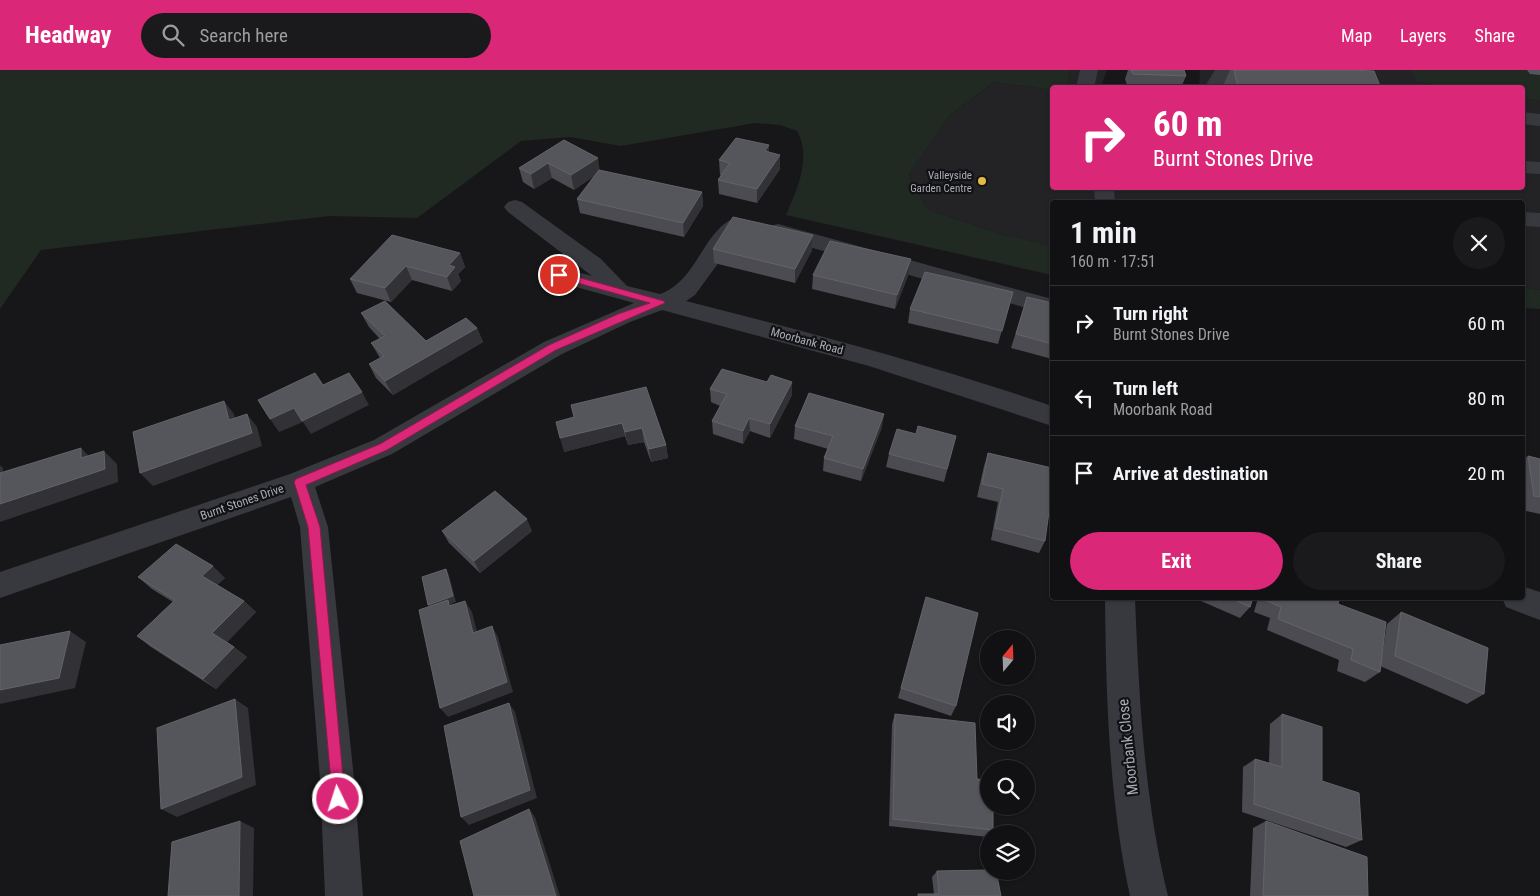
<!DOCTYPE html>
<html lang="en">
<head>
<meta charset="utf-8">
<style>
	:root { --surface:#111113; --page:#1a1a1c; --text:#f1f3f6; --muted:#9c9da0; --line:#303133; --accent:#db2777 }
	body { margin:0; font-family:"Roboto Condensed",sans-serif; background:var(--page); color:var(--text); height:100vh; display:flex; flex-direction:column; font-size:19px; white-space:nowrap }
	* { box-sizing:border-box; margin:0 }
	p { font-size:16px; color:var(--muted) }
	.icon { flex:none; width:28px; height:28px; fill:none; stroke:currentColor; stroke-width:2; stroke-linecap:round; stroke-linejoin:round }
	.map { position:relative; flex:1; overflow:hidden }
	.drawer { position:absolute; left:1050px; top:130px; width:475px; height:400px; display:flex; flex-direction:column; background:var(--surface); border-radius:5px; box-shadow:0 1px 4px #0004,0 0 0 1px var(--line) }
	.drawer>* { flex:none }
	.guide { position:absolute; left:1050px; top:15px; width:475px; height:105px; border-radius:5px; box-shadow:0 1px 4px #0004,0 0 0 1px var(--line); background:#db2777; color:#fff; overflow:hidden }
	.needle { width:32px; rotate:19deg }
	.controls { position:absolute; left:980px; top:560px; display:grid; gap:10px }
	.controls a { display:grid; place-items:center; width:55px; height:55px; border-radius:50%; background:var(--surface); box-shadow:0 1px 4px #0004,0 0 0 1px var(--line); font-size:25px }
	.pin { position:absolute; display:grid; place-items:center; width:42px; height:42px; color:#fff; margin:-21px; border:2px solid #fff; border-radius:50%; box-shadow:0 1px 5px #0007 }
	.me { position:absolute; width:55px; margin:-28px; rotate:356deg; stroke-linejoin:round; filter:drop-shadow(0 0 4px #0008) }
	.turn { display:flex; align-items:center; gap:18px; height:105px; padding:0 20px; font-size:22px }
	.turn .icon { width:65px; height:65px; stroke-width:2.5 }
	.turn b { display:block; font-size:35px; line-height:42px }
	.round { display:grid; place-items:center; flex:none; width:52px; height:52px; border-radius:26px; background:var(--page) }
	.headline { display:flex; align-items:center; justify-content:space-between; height:85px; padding:0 20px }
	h1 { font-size:30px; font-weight:700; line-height:38px }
	.cta { display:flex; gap:10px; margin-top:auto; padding:10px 20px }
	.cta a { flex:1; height:58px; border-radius:30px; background:var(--accent); color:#fff; font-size:20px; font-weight:700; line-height:58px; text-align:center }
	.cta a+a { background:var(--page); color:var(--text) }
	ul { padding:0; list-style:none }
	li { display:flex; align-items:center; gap:15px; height:75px; padding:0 20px; border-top:1px solid var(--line) }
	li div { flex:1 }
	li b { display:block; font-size:19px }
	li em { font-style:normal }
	header { display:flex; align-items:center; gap:30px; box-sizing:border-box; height:70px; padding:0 25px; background:var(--accent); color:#fff }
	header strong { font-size:24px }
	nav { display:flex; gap:28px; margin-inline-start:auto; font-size:18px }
	.search { width:350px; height:45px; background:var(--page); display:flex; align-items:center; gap:12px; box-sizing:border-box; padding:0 18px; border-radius:28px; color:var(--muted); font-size:19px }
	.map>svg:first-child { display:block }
	.built { fill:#232326 }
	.green { fill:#212923 }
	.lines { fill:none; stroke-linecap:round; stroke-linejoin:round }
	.minor { fill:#38393e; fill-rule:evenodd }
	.major { fill:#55565c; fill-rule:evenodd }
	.wall { fill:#4b4b51 }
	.shaded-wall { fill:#323236 }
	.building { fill:#55565c; stroke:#63646a }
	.route { fill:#db2777; stroke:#8e194d }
	.poi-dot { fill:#e5ba43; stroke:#121214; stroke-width:2 }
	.labels { text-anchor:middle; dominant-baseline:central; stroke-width:4.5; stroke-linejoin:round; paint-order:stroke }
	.far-poi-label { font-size:11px; fill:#aaadb8; stroke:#121214; text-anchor:end }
	.street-label { font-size:12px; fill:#aaadb8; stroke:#121214 }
	.near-street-label { font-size:15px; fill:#aaadb8; stroke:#121214 }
</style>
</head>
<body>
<header>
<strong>Headway</strong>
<div class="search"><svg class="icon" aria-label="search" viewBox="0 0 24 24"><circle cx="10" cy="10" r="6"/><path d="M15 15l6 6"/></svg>Search here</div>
<nav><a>Map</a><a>Layers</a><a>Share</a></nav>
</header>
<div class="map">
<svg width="1540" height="826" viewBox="0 0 1540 826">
	<rect width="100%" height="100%" fill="#171719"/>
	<!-- built -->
	<path class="built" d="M 1070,0 L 1107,0 L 1101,17 L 1067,18 Z
		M 1200,0 L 1409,0 L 1420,12 L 1455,17 L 1199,18 Z
		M 994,12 L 1052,20 L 1052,118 L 1522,118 L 1523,28 L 1540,31 L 1540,220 L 1523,218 L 1522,132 L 1052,132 L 1052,176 L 1001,164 L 927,139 L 908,105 L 950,45 Z"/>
	<!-- green -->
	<path class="green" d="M 0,0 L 1070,0 L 1067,17 L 1052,18 L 1052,20 L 994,12 L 950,45 L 908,105 L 927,139 L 1001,164 L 1052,176 L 1052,205 L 786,145 C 797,120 812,87 797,61 L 780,55 L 755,53 L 621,76 L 570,67 L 521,71 L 417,148 L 329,146 L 41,180 L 0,239 Z
		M 1409,0 L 1540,0 L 1540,31 L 1523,28 L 1522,18 L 1455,17 L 1419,12 Z
		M 1523,218 L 1540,220 L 1540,239 L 1523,238 Z"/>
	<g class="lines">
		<!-- minor -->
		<path class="minor" d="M 1080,0 L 1098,0 L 1094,18 L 1076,18 Z
			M 1215,0 L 1233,0 L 1222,18 L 1204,18 Z
			M 1522,42 L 1540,44 L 1540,56 L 1522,54 Z
			M 1522,91 L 1540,92 L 1540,104 L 1522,103 Z
			M 1094,118 L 1114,118 L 1115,132 L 1095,132 Z
			M 515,130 L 522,132 L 601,189 L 627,216 L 660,224 C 695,212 702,166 730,150 C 735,147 740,149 746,150 L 749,155 L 735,170 L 695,225 L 686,231 C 809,262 932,295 1052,336 L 1052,356 L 869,296 L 662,240 L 630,252 L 562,284 L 392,384 L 315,417 L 328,457 L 354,709 L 363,826 L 325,826 L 320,709 L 300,457 L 291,427 L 0,528 L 0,502 L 290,404 L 374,370 L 544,272 L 634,233 L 551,210 L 548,205 L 551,200 L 559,197 L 592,206 L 508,142 L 504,137 L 508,132 Z
			M 1522,142 L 1540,143 L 1540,157 L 1522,156 Z
			M 778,154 L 1052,229 L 1052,245 L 770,166 L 767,161 L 770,156 Z
			M 1522,516 L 1540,522 L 1540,550 L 1506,537 L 1502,528 L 1522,528 Z
			M 1105,528 L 1135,528 C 1139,627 1144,729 1168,826 L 1130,826 C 1109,729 1106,627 1105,528 Z"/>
		<!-- major -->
		<path class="major" d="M 1527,0 L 1540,0 L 1540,5 L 1530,4 Z"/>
	</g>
	<!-- wall -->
	<path class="wall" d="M 1128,0 L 1184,0 L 1186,6 L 1181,18 L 1128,18 L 1125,9 Z
		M 1230,0 L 1350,0 L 1380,16 L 1394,18 L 1222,18 Z
		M 564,70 L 600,101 L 702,122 L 703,136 L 684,167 L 580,143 L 577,129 L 594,106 L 574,120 L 552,108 L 534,119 L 523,112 L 519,98 Z
		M 769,82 L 780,99 L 757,133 L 719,124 L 718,110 L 721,105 L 720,105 L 719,90 Z
		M 813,165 L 812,180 L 795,213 L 714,193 L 713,179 Z
		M 460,183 L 465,197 L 458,204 L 461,211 L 452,221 L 412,210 L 391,232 L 357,223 L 350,209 Z
		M 911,189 L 909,203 L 895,239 L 812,219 L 813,205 Z
		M 1013,222 L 998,274 L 908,253 L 910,239 Z
		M 1027,227 L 1052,233 L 1052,289 L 1011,278 Z
		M 361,243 L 426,271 L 477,258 L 483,272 L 393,325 L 376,308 L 369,294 L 380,288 L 371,273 L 380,269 L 369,257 Z
		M 646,317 L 666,375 L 668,388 L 651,392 L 644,372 L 628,375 L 625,366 L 564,382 L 574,347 Z
		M 710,319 L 792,325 L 770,368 L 750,361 L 743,374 L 713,364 L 712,351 L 720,336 L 711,332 Z
		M 795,356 L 882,357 L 861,411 L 823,401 L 824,388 L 828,379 L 794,369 Z
		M 916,364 L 956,366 L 944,412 L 886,397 L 889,384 Z
		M 988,383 L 1045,471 L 1039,483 L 991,470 L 998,432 L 977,427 L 984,396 Z
		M 1528,386 L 1540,389 L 1540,444 L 1522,440 L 1522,391 Z
		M 442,461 L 532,461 L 480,503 L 449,473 Z
		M 138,507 L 225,508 L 217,515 L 244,531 L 256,542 L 227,572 L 234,577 L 247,587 L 216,619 L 151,577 L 137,566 L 173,532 L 152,519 Z
		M 1194,528 L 1253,528 L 1250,537 L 1240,548 Z
		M 1258,528 L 1339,528 L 1338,534 L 1381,592 L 1387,554 L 1401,542 L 1484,624 L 1467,634 L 1380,596 L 1380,602 L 1365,612 L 1337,601 L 1339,590 L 1267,560 L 1270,548 L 1254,542 Z
		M 923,538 L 956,636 L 951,646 L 898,628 Z
		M 895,644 L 977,709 L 993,760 L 990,764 L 989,764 L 988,767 L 889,756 L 892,654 Z
		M 1282,644 L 1322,711 L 1362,770 L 1346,777 L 1242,742 L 1243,697 L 1255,689 L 1269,693 L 1270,654 Z
		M 1266,751 L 1368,826 L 1250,826 L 1253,758 Z
		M 937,801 L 1001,826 L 917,826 L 918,824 L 934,824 L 932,807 Z"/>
	<!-- shaded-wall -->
	<path class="shaded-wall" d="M 769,75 L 769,89 L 765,81 Z
		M 780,85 L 780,99 L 757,133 L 757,119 Z
		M 598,88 L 600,102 L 574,120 L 571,105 Z
		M 548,93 L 552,108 L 534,119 L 531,104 Z
		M 702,122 L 703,136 L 684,167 L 683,153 Z
		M 813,165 L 812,180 L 795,213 L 795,199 Z
		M 460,183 L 465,197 L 458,204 L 461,211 L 452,221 L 447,207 L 449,195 Z
		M 911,189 L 909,203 L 895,239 L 897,225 Z
		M 406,196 L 412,210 L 391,232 L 385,218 Z
		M 477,258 L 483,272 L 393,325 L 385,311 Z
		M 792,312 L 792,325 L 770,368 L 770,354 Z
		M 362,322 L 369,335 L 311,364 L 303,352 L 279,362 L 270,349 L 294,338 Z
		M 224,331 L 234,344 L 239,364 L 229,350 Z
		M 247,344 L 257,357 L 262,376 L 153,416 L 140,403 Z
		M 884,344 L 882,357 L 861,411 L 863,399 Z
		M 749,348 L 750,361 L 743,374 L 743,361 Z
		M 622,353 L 625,366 L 564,382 L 560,368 Z
		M 642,358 L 644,372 L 628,375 L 625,362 Z
		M 666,375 L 668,388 L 651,392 L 649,379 Z
		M 81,378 L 94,391 L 81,388 Z
		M 104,381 L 117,394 L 118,412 L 0,452 L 0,434 Z
		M 0,395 L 3,398 L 3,420 L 0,418 Z
		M 527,449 L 532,461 L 480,503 L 474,491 Z
		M 213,496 L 225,508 L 214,518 L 202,506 Z
		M 446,499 L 449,505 L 456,532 L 451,534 L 455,541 L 432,541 L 428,535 Z
		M 244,531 L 256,542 L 225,574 L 212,563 Z
		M 465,531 L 472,542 L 480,574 L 473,563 Z
		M 492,556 L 498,567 L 513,622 L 448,647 L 440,638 Z
		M 70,561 L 86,572 L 75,618 L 0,634 L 0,620 Z
		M 234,577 L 247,587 L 216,619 L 203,609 Z
		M 235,629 L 248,638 L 256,715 L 177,747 L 161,739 Z
		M 509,633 L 515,642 L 537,728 L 469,755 L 461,747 Z
		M 529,739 L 535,747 L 560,826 L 556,826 Z
		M 240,751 L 254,758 L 253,826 L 239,826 Z"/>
	<!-- building -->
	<path class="building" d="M 1131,0 L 1184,0 L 1186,6 L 1133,4 Z
		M 1234,0 L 1350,0 L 1374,1 L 1380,16 L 1394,18 L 1238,18 Z
		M 736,68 L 769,75 L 765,81 L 780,85 L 757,119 L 718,110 L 730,93 L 719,90 Z
		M 564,70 L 598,88 L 571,105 L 548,93 L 531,104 L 519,98 Z
		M 599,100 L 702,122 L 683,153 L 577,129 Z
		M 733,147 L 813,165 L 795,199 L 713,179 Z
		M 392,165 L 460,183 L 449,195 L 455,197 L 447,207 L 406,196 L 385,218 L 350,209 Z
		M 830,171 L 911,189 L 897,225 L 813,205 Z
		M 925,202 L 1013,222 L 1002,261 L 910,239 Z
		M 1027,227 L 1052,233 L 1052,274 L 1016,264 Z
		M 385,231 L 426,271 L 466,248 L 477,258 L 385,311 L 369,294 L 384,286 L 371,273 L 385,266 L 361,243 Z
		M 722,299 L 767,312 L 771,305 L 792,312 L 770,354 L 749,348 L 743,361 L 712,351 L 727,324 L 710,319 Z
		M 315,303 L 323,315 L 349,303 L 362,322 L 302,351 L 294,338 L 270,349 L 258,330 Z
		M 646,317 L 666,375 L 649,379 L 642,358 L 625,362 L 622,353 L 560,368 L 556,352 L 574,347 L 571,335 Z
		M 809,323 L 884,344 L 863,399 L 824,388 L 833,366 L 795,356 Z
		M 224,331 L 229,350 L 247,344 L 252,363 L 140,403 L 133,362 Z
		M 918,356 L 956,366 L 947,399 L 889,384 L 897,359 L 916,364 Z
		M 81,378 L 81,388 L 104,381 L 105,399 L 0,434 L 0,403 Z
		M 988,383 L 1052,398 L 1052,420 L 1045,471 L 995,458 L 1003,419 L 982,414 Z
		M 1528,386 L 1540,389 L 1540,427 L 1534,426 Z
		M 495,421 L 527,449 L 474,491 L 442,461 Z
		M 176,474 L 213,496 L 202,506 L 244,531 L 212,563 L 234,577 L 203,609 L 137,566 L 175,530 L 138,507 Z
		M 446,499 L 453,526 L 428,535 L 422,507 Z
		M 926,527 L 978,543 L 956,636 L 901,618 Z
		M 1230,528 L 1253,528 L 1250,537 Z
		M 1266,528 L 1339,528 L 1338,534 L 1386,552 L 1380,602 L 1351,590 L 1353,579 L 1278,549 L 1281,537 L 1265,530 Z
		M 448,530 L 449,536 L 465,531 L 473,563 L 492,556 L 507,612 L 440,638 L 419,540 Z
		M 1401,542 L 1488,578 L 1484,624 L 1395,586 Z
		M 70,561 L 59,608 L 0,620 L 0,575 Z
		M 235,629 L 242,707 L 161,739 L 157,658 Z
		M 509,633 L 530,720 L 461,747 L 444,656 Z
		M 895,644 L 975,653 L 977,709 L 989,710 L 989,736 L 993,736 L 993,760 L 893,749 Z
		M 1282,644 L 1322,657 L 1322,711 L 1359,723 L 1362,770 L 1254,734 L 1255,689 L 1282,697 Z
		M 529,739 L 556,826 L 474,826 L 460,771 Z
		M 240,751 L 239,826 L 168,826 L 172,772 Z
		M 1266,751 L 1367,787 L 1368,826 L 1263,826 Z
		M 989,800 L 989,801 L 996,801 L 1001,826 L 919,826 L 918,824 L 939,824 L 937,801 Z"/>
	<!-- route -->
	<path class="route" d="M 559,202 L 664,231 L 665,233 L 556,280 L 387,380 L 306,415 L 320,457 L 345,729 L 343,734 L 338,736 L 333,734 L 308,457 L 294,412 L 296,409 L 380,374 L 549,275 L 618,244 L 650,233 L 556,207 L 554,205 Z"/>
	<!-- markers -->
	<circle class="poi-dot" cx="982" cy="111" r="5"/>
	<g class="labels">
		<!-- far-poi labels -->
		<g class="far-poi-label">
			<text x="972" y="105">Valleyside<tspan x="972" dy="13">Garden Centre</tspan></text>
		</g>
		<!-- street labels -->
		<g class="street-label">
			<text transform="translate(807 271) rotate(15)">Moorbank Road</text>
			<text transform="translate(242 432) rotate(-19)">Burnt Stones Drive</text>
		</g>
		<!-- near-street labels -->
		<g class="near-street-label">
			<text transform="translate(1128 677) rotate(-96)">Moorbank Close</text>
		</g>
	</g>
</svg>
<div class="controls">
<a><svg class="needle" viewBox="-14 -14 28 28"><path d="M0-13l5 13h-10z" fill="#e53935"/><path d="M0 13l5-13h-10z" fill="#9c9da0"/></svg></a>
<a><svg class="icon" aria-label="sound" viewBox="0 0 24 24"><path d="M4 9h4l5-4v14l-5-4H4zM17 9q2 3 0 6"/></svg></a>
<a><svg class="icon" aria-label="search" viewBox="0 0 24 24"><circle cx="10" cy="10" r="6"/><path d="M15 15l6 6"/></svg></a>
<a><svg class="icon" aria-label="layers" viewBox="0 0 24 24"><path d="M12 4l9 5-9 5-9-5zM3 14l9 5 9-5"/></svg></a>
</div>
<div class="pin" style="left:559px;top:205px;background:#d93025"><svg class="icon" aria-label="arrive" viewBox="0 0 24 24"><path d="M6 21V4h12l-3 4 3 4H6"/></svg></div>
<svg class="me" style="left:338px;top:729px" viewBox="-20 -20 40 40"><circle r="17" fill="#db2777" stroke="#fff" stroke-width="3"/><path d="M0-11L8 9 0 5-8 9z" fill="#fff"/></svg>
<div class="guide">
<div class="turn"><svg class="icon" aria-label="right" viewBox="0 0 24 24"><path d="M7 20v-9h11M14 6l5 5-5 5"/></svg><div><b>60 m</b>Burnt Stones Drive</div></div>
</div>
<section class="drawer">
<div class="headline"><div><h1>1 min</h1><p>160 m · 17:51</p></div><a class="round"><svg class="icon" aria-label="close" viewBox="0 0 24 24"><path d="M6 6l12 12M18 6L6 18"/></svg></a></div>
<ul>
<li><svg class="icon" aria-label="right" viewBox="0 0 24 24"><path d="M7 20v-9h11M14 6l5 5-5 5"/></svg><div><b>Turn right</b><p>Burnt Stones Drive</p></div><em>60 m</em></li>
<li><svg class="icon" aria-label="left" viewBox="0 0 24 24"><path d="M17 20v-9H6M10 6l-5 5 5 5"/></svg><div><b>Turn left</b><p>Moorbank Road</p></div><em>80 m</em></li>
<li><svg class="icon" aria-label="arrive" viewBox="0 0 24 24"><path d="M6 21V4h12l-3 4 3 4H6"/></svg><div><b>Arrive at destination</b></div><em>20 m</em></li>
</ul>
<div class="cta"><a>Exit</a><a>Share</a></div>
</section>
</div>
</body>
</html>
